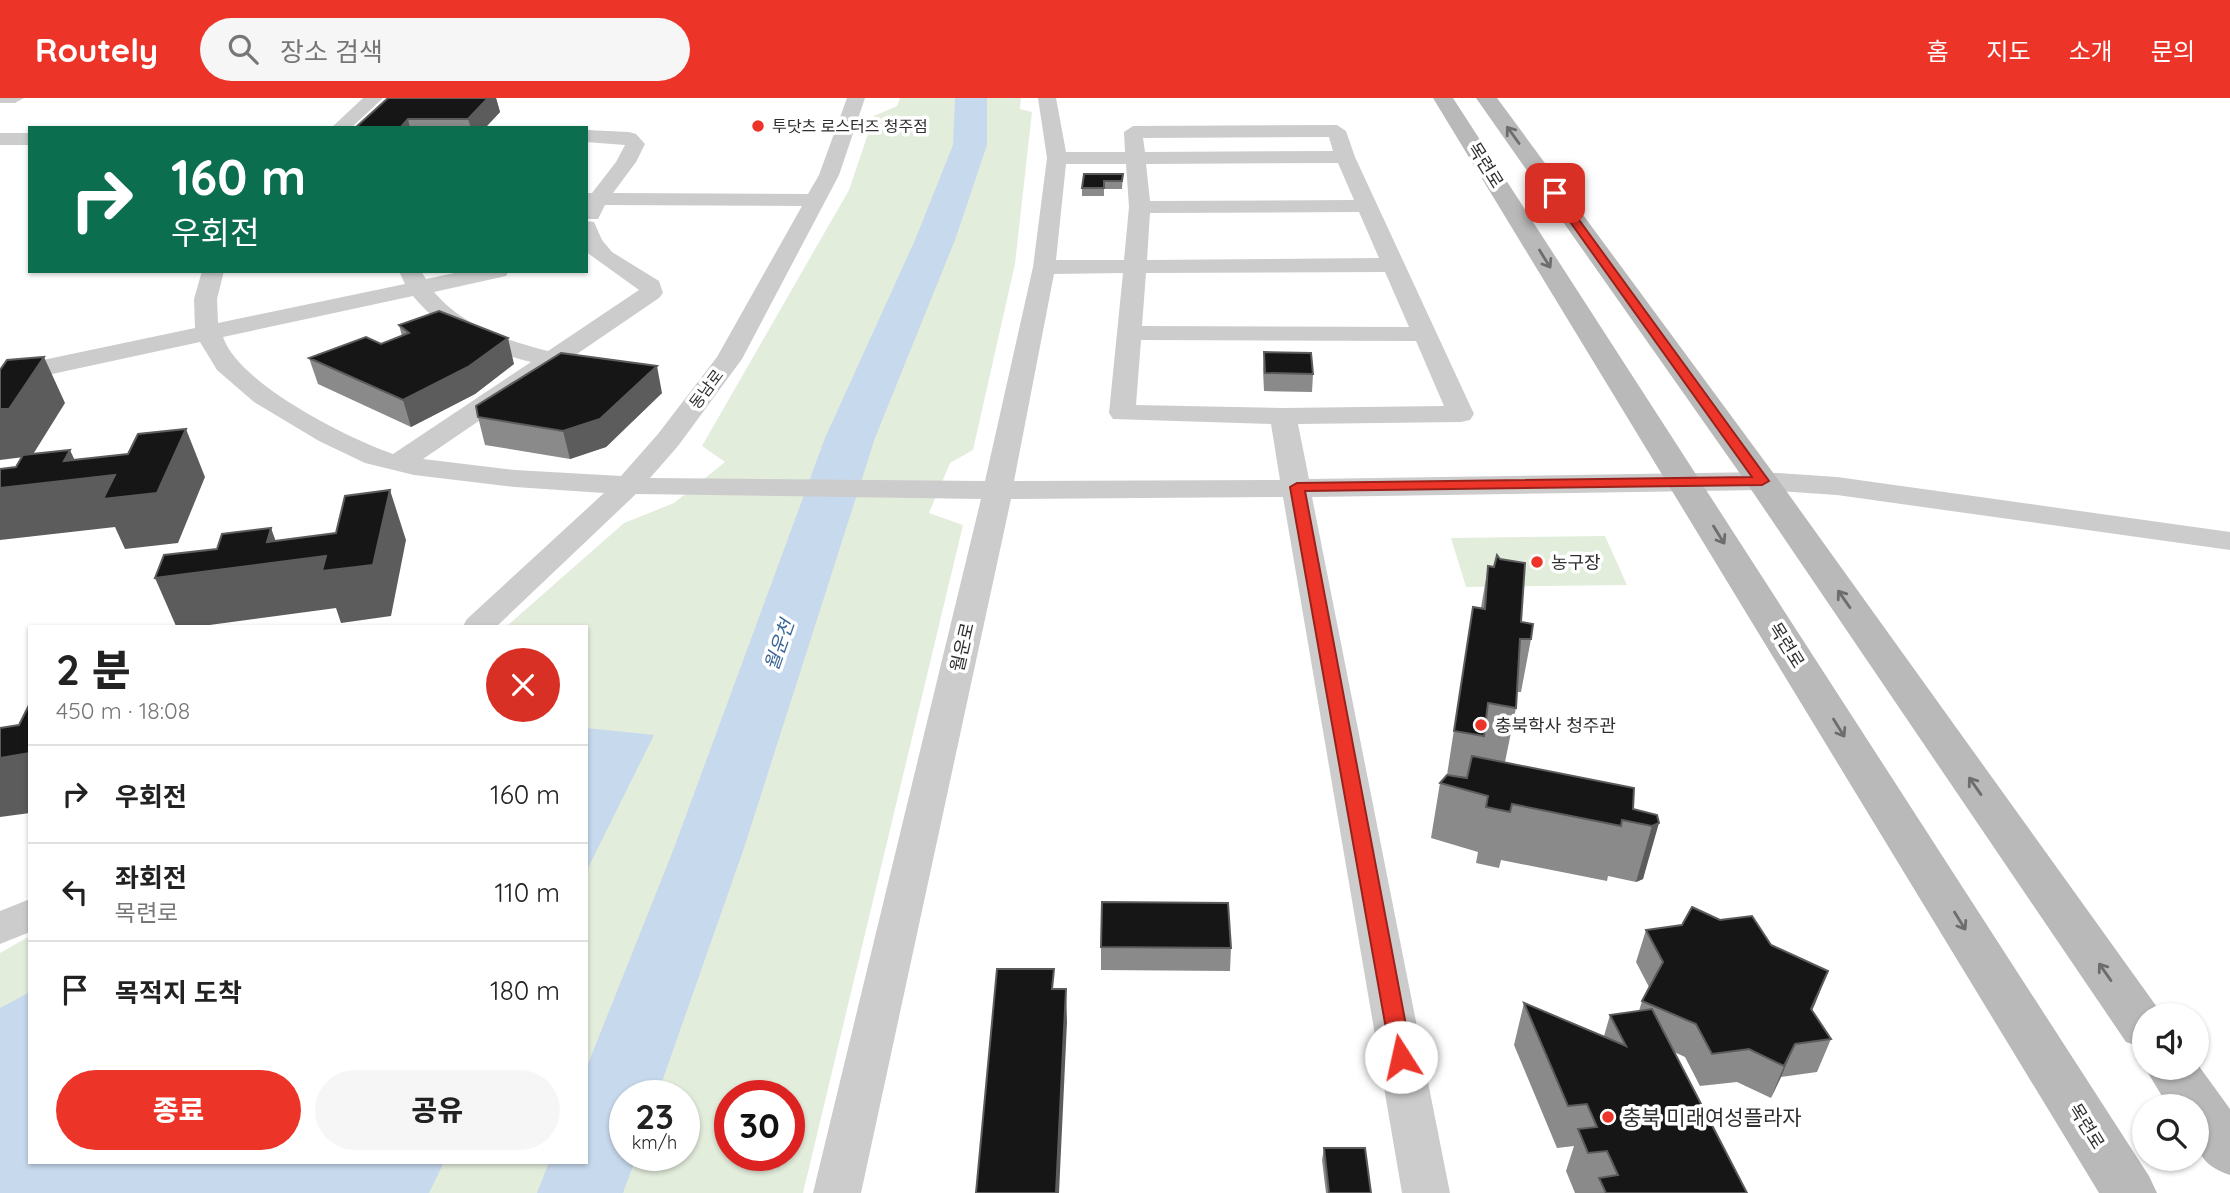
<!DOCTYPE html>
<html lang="ko">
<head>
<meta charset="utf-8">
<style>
	:root { --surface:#fff; --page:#f6f6f6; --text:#222; --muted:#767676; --line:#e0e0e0; --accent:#ed3429 }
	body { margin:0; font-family:Quicksand,"Noto Sans KR",sans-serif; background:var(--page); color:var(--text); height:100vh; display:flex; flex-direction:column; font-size:26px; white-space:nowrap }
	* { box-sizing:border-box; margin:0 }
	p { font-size:23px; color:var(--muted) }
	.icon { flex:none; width:38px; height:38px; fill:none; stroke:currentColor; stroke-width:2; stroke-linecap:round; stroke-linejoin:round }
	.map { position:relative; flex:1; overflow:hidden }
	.side { position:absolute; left:28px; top:527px; width:560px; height:539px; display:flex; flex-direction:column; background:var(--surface); border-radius:0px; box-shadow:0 2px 5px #0004 }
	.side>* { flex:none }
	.banner { position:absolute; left:28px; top:28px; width:560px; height:147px; border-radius:0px; box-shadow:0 2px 5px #0004; background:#0b6e4f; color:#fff; overflow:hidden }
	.buttons { position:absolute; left:2132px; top:905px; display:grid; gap:14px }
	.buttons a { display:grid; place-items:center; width:77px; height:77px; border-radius:50%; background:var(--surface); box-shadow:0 2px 5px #0004; font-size:35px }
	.speed { position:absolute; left:609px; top:982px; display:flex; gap:14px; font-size:35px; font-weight:700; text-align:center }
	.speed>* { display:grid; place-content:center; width:91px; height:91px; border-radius:50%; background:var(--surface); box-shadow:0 2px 5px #0004; line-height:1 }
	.speed small { font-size:18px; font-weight:400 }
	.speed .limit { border:10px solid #d22; background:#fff; color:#111 }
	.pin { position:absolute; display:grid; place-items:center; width:60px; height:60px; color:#fff; margin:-30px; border-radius:14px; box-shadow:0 4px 10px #0006 }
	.me { position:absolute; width:77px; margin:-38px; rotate:350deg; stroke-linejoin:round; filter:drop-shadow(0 0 5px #0008) }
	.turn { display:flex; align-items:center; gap:24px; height:147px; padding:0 28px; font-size:32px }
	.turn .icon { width:91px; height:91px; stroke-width:2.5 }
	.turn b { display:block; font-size:49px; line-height:60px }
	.round { display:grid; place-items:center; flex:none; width:74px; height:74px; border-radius:37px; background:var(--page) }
	.head { display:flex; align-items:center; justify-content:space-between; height:119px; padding:0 28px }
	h1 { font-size:42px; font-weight:800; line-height:52px }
	.primary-button { display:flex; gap:14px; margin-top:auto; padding:14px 28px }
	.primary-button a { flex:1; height:80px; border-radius:42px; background:var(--accent); color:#fff; font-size:28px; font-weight:800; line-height:80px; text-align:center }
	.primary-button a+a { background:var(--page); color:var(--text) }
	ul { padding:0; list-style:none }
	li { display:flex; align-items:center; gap:21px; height:98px; padding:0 28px; border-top:2px solid var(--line) }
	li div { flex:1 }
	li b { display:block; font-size:26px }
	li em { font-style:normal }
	header { display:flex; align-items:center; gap:42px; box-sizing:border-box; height:98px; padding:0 35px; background:var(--accent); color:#fff }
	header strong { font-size:33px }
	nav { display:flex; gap:38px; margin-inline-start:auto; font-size:24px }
	.search { width:490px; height:63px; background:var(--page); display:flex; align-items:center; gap:18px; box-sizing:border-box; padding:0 24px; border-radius:38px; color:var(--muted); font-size:26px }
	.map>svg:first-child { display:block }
	.green { fill:#e3eddc; fill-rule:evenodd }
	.water { fill:#c7d9ed }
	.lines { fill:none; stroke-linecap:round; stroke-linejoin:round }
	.river { fill:#c7d9ed; fill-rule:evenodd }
	.street { fill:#ccc; fill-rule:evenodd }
	.secondary { fill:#b9b9b9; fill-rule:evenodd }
	.wall { fill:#8a8a8a }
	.shaded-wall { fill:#5c5c5c }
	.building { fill:#161616; stroke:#5c5c5c; stroke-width:2 }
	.oneway { stroke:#6d6d6d }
	.route { fill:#ed3429; stroke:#9a221b; stroke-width:2 }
	.poi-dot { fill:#ed3429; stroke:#fff; stroke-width:2.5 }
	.labels { text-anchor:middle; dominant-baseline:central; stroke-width:7; stroke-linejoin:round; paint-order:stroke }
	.far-poi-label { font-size:16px; fill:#2f2f2f; stroke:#fff; text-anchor:start }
	.far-street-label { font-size:16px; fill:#2f2f2f; stroke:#fff }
	.street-label { font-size:18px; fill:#2f2f2f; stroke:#fff }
	.poi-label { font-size:18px; fill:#2f2f2f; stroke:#fff; text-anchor:start }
	.water-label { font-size:19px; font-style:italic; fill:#396595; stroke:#fff }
	.near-poi-label { font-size:21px; fill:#2f2f2f; stroke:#fff; text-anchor:start }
</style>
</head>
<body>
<header>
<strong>Routely</strong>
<div class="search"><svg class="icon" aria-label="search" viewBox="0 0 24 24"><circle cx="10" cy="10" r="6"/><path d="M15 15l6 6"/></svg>장소 검색</div>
<nav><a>홈</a><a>지도</a><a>소개</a><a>문의</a></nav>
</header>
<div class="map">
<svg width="2230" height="1095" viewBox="0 0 2230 1095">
	<rect width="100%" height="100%" fill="#fff"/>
	<!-- green -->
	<path class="green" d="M 900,0 L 1021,0 L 1020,11 L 1032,14 L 1015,166 L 973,352 L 950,365 L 929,415 L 963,427 L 803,1095 L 0,1095 L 0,855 L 30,838 L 30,1064 L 586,1064 L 586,528 L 507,528 L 624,425 L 674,405 L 725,364 L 702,348 L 849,92 L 874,18 L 897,8 ZM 625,998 L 684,998 L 684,1057 L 625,1057 ZM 730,998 L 789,998 L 789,1057 L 730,1057 Z
		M 1605,438 L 1627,487 L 1466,489 L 1451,440 Z"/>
	<!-- water -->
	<path class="water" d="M 586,630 L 654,637 L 586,774 Z
		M 30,894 L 30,1064 L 444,1064 L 429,1095 L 0,1095 L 0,910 Z"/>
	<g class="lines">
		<!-- river -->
		<path class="river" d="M 955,0 L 987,0 L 987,47 L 955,142 L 875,340 L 744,750 L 657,998 L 625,998 L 625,1057 L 637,1057 L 623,1095 L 537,1095 L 549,1064 L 586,1064 L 586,971 L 674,750 L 825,340 L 915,142 L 953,47 Z"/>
		<!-- street -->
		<path class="street" d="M 0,0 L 24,0 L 15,5 L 0,5 Z
			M 363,0 L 383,0 L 351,30 L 331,30 Z
			M 847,0 L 865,0 L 839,77 L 742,261 L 678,348 L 650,380 L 985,383 L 1033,169 L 1047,60 L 1038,0 L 1056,0 L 1066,54 L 1125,54 L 1124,34 L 1133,28 L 1337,27 L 1346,33 L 1355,59 L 1474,316 L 1470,322 L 1461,324 L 1298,326 L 1309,381 L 1762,374 L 1837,379 L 2230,434 L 2230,452 L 1837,397 L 1762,392 L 1312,399 L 1450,1095 L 1402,1095 L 1283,399 L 1011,401 L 861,1095 L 813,1095 L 981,401 L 636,396 L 497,528 L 463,528 L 467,521 L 604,395 L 515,389 L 414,377 L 365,365 L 319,343 L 254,304 L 217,272 L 200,244 L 43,278 L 34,275 L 30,270 L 34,265 L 43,262 L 195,230 L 194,201 L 202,173 L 224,173 L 217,201 L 218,225 L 405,186 L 399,173 L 421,173 L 426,181 L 464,173 L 509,173 L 506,178 L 434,194 C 463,228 505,242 548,253 L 639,192 L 589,156 L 586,152 L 586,123 L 594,124 L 602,142 L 612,154 L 659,183 L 663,195 L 659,200 L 423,361 L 515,372 L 621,378 L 658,336 L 717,259 L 802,108 L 605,107 L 598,121 L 586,121 L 586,95 L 592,95 L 616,64 L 625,47 L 586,44 L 586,32 L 629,34 L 636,36 L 645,46 L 636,64 L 613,95 L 808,96 L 819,77 ZM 1329,39 L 1333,53 L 1145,54 L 1143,40 ZM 1338,65 L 1354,102 L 1150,103 L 1146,66 ZM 1066,66 L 1126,66 L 1129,109 L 1124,162 L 1056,162 ZM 1359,114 L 1379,160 L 1147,162 L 1150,115 ZM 1385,174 L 1409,229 L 1142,228 L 1146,175 ZM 1123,175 L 1109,315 L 1113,321 L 1271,326 L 1280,382 L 1014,383 L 1054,176 ZM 413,198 C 444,236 485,252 531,264 L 393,356 C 347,340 239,286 223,239 ZM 1141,242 L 1416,243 L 1444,308 L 1283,310 L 1136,307 Z
			M 0,35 L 30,35 L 30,47 L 0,47 Z
			M 30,801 L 30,834 L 0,846 L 0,813 Z"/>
		<!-- secondary -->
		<path class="secondary" d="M 1433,0 L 1453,0 L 2149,1078 L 2157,1095 L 2099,1095 Z
			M 1476,0 L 1497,0 L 1774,376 L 2162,916 L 2144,917 L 2144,950 L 2126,944 L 1748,387 Z
			M 2196,964 L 2230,1011 L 2230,1077 C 2192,1064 2196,1044 2196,1008 L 2168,1008 L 2145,970 L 2196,970 Z"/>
	</g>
	<!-- wall -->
	<path class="wall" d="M 388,0 L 496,0 L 500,14 L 485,30 L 355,30 Z
		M 1123,76 L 1122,91 L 1104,91 L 1104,98 L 1082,98 L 1082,90 Z
		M 399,227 L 514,266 L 475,296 L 411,329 L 318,286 L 309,260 L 381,246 L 402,238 Z
		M 1264,254 L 1313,276 L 1312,294 L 1264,293 L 1263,272 Z
		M 662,295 L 606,349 L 570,361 L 485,347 L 478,319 Z
		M 1488,468 L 1531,541 L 1521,594 L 1517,594 L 1516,610 L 1505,664 L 1633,711 L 1657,717 L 1643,781 L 1636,784 L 1608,778 L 1607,783 L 1501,762 L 1499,770 L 1476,765 L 1478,754 L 1431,740 L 1440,685 L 1447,677 L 1473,509 L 1481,510 Z
		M 1646,832 L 1812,912 L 1831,941 L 1817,974 L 1781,979 L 1771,1000 L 1737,984 L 1700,988 L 1685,959 L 1674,954 L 1747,1095 L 1575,1095 L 1566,1073 L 1574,1048 L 1557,1050 L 1514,947 L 1524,905 L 1604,938 L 1610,917 L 1639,913 L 1642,903 L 1649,889 L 1636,864 Z
		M 1101,849 L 1231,850 L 1230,873 L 1101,872 Z
		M 1324,1050 L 1371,1095 L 1326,1095 L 1322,1062 Z"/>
	<!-- shaded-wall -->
	<path class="shaded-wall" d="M 488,0 L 496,0 L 500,14 L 485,30 L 471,30 L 468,21 Z
		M 408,21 L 410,30 L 400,30 Z
		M 508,240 L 514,266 L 475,296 L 411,329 L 403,302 Z
		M 44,259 L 65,305 L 32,358 L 0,362 L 0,311 Z
		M 657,268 L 662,295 L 606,349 L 570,361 L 563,333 Z
		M 186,331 L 205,379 L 178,445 L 125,451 L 115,429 L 0,442 L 0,390 L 64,363 L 70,352 L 83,380 Z
		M 390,392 L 406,442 L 391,518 L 341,525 L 336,510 L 202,528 L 176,528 L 155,480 L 267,444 L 271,430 L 283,463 L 326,458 Z
		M 30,655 L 30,715 L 0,719 L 0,660 Z
		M 1659,725 L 1643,781 L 1636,784 L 1652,728 Z
		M 1828,873 L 1815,906 L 1798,943 L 1811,911 Z
		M 1066,891 L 1067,924 L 1059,1095 L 1056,1095 Z
		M 1795,946 L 1781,979 L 1771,1000 L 1784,968 Z"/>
	<!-- building -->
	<path class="building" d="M 388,0 L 488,0 L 468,21 L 408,21 L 400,30 L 355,30 Z
		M 1084,76 L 1123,76 L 1122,83 L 1104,83 L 1104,90 L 1082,90 Z
		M 439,213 L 508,240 L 468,269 L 403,302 L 309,260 L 366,239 L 381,246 L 409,235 L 399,227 Z
		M 1264,254 L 1311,255 L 1313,276 L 1265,275 Z
		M 561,255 L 657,268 L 600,321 L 563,333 L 478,319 L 476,308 Z
		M 44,259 L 9,311 L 0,311 L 0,272 L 7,262 Z
		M 186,331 L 157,395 L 103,401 L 115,377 L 0,390 L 0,371 L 16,369 L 23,357 L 70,352 L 64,363 L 128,356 L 138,336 Z
		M 390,392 L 373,467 L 322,473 L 326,458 L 155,480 L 164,457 L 217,451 L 222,436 L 271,430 L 267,444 L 336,435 L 345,398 Z
		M 1497,457 L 1500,461 L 1525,465 L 1521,524 L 1533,526 L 1531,541 L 1520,541 L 1516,610 L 1488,605 L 1484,638 L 1454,633 L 1473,509 L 1485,511 L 1488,468 L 1494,469 Z
		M 30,605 L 30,655 L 0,660 L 0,630 L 19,627 Z
		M 1472,658 L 1634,690 L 1633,711 L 1657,717 L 1659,725 L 1652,728 L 1622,722 L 1621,728 L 1512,706 L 1510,714 L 1486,709 L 1488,698 L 1440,685 L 1447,677 L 1467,680 Z
		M 1102,804 L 1228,805 L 1231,850 L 1101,849 Z
		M 1692,809 L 1720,822 L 1752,818 L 1771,847 L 1828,873 L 1811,911 L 1831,941 L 1795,946 L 1784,968 L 1749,951 L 1712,956 L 1696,926 L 1642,903 L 1663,864 L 1646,832 L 1682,827 Z
		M 997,871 L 1054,871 L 1052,891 L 1066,891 L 1056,1095 L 976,1095 Z
		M 1524,905 L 1626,948 L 1610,917 L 1652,911 L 1747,1095 L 1606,1095 L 1599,1080 L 1618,1077 L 1607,1053 L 1588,1055 L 1578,1031 L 1597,1029 L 1587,1006 L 1568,1008 Z
		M 1324,1050 L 1365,1050 L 1371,1095 L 1329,1095 Z"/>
	<!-- one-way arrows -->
	<defs><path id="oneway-shaft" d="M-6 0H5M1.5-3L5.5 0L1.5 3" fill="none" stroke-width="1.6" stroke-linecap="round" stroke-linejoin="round" transform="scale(1.75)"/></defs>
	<g class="oneway">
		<use href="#oneway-shaft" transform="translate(1513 37) rotate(-126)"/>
		<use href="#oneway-shaft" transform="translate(1545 161) rotate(58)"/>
		<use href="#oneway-shaft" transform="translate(1719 437) rotate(58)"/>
		<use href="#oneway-shaft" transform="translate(1844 501) rotate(-125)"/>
		<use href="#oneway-shaft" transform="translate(1839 630) rotate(58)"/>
		<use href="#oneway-shaft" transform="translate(1975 688) rotate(-125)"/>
		<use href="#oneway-shaft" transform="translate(1960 823) rotate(58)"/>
		<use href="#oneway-shaft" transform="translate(2105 874) rotate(-125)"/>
	</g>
	<!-- route -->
	<path class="route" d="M 1551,93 L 1558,93 L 1769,383 L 1762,387 L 1305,393 L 1412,959 L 1409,965 L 1401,968 L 1394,965 L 1391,959 L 1290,389 L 1297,385 L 1752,379 L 1551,97 Z"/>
	<!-- markers -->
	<g class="poi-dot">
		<circle cx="758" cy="28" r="7"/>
		<circle cx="1537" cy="464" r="7"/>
		<circle cx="1481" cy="627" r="7"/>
		<circle cx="1608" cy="1019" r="7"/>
	</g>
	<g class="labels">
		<!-- far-poi labels -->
		<g class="far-poi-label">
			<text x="772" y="28">투닷츠 로스터즈 청주점</text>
		</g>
		<!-- far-street labels -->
		<g class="far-street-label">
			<text transform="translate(706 291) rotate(-53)">동남로</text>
		</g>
		<!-- street labels -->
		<g class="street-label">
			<text transform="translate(1486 67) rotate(58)">목련로</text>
			<text transform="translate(1787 547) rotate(58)">목련로</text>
			<text transform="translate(962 549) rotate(-77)">월운로</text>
			<text transform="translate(2087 1028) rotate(58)">목련로</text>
		</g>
		<!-- poi labels -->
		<g class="poi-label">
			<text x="1551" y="464">농구장</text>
			<text x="1495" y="627">충북학사 청주관</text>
		</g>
		<!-- water labels -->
		<g class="water-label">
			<text transform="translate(779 547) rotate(-71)">월운천</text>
		</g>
		<!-- near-poi labels -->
		<g class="near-poi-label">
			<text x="1622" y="1019">충북 미래여성플라자</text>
		</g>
	</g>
</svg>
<div class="buttons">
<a><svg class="icon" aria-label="sound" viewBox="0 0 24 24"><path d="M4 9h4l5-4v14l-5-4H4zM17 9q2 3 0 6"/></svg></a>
<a><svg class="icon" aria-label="search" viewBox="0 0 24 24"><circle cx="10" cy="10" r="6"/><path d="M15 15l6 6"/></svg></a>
</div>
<div class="speed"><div>23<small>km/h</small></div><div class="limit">30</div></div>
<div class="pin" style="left:1555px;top:95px;background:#d93025"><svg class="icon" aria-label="arrive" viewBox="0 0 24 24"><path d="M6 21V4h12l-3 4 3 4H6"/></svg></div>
<svg class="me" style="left:1401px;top:959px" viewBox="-20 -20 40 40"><circle r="19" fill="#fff"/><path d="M0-13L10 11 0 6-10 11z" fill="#ed3429"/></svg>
<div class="banner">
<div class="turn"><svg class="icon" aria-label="right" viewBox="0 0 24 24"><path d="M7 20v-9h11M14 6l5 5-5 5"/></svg><div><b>160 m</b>우회전</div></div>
</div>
<section class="side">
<div class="head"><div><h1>2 분</h1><p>450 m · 18:08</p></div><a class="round" style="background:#d93025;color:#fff"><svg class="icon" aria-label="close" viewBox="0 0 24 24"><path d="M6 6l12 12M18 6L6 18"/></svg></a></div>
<ul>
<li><svg class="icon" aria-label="right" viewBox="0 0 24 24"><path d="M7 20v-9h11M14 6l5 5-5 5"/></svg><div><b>우회전</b></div><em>160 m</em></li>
<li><svg class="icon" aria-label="left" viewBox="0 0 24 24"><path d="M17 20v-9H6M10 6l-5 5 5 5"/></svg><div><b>좌회전</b><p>목련로</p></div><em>110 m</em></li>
<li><svg class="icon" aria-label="arrive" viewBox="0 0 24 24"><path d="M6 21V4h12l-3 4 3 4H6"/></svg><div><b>목적지 도착</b></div><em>180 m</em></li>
</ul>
<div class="primary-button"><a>종료</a><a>공유</a></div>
</section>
</div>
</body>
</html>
